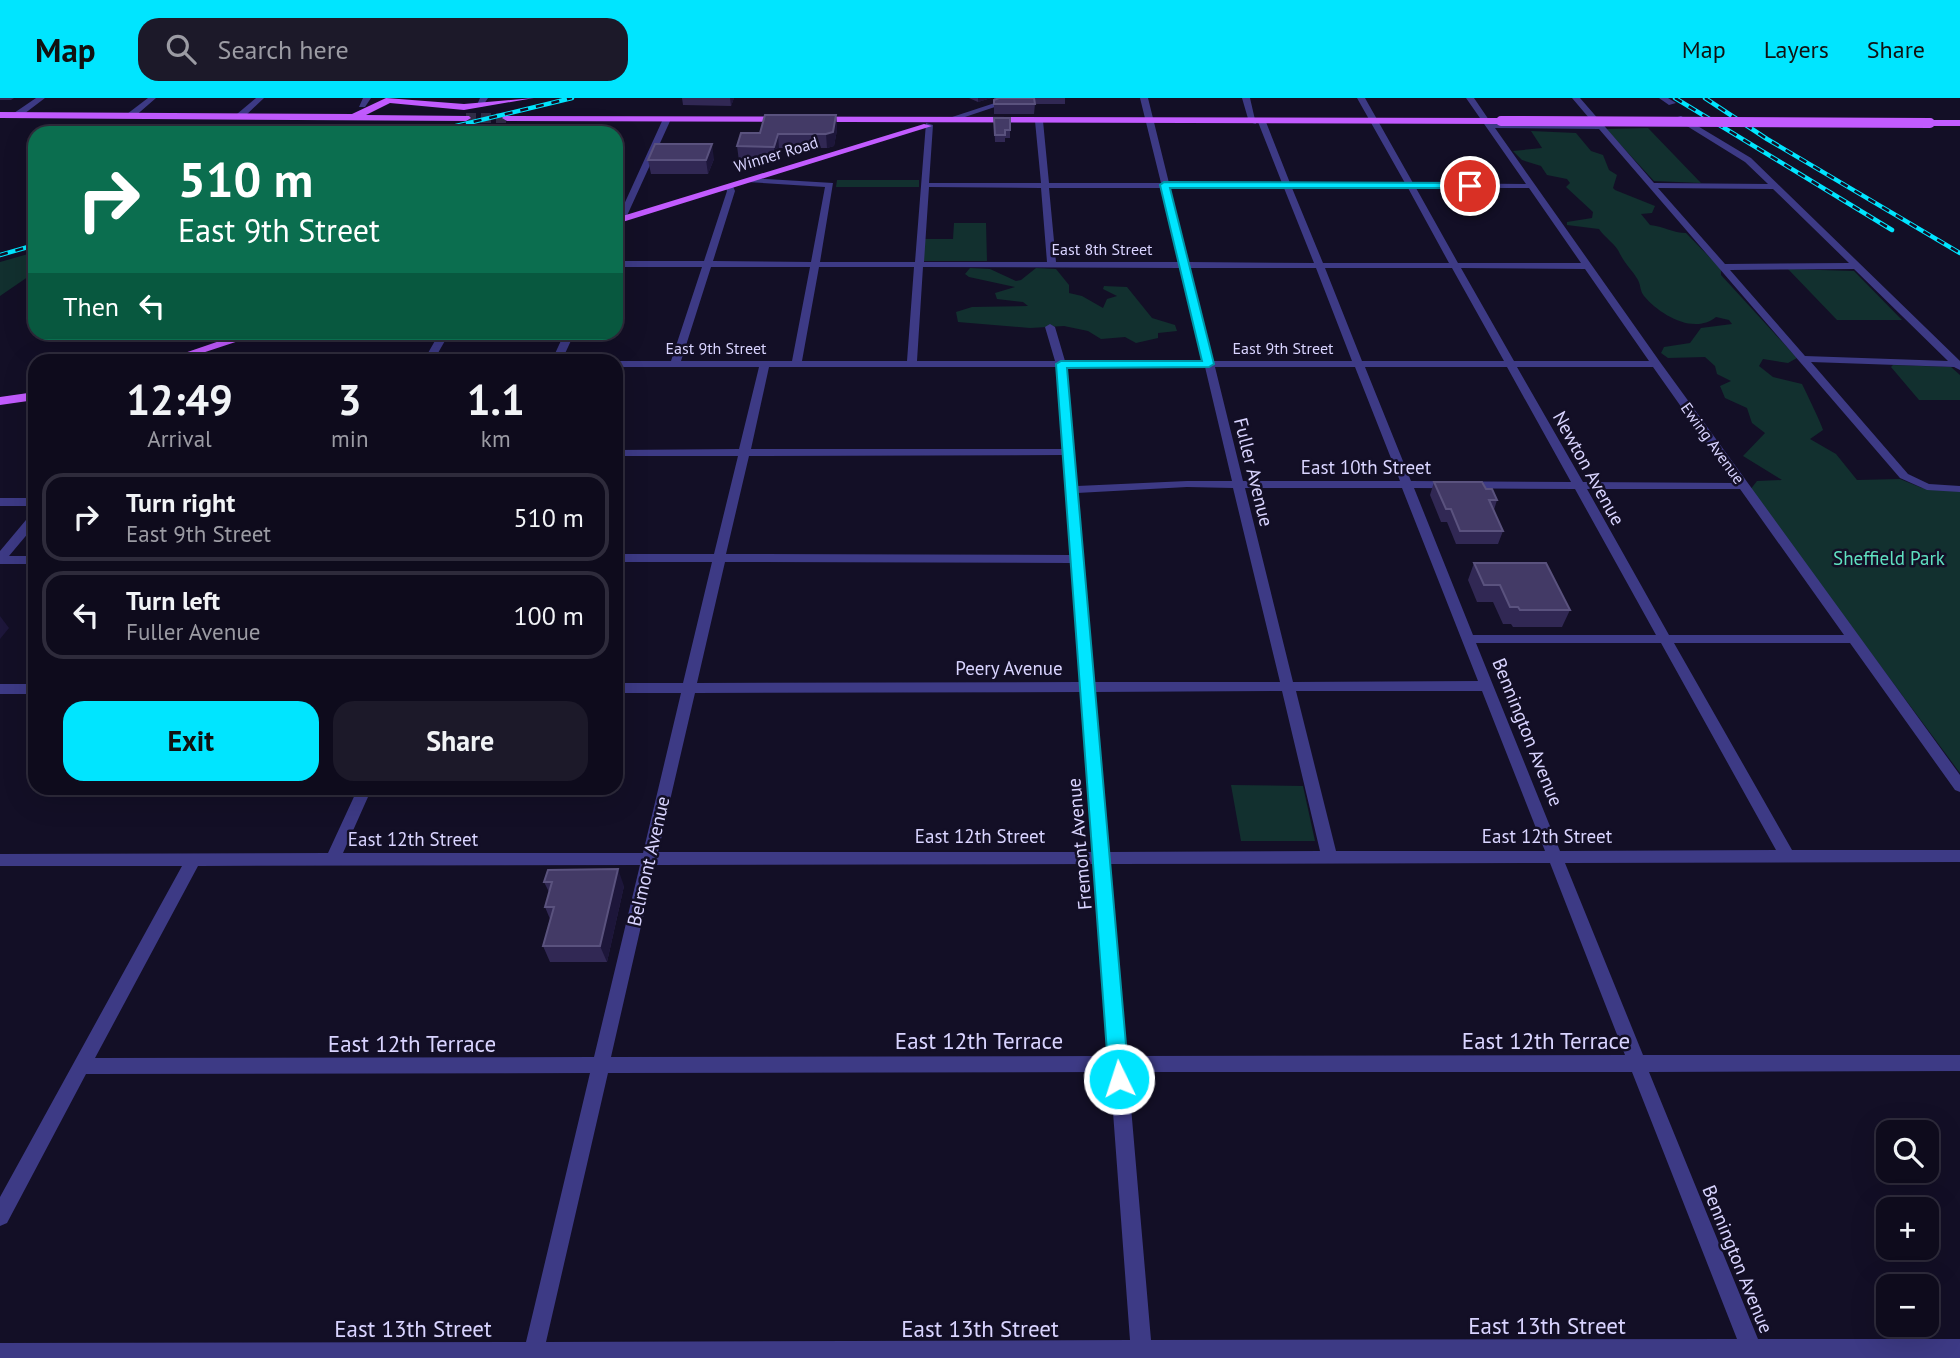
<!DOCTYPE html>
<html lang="en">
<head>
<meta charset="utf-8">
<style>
	:root { --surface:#0e0b1c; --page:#1c1929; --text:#f1f3f6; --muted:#9b9ba3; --line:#2e2b3b; --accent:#00e5ff }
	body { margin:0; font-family:"PT Sans",sans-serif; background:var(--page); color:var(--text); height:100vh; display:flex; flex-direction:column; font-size:26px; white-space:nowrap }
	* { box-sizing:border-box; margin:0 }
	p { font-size:23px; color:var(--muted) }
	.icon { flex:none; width:38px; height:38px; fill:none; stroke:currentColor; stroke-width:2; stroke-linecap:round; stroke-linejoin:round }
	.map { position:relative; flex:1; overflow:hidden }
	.sheet { position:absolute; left:28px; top:256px; width:595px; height:441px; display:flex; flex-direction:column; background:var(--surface); border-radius:21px; box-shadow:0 7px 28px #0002,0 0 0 2px var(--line) }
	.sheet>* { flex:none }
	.guide { position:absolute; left:28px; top:28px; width:595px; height:214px; border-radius:21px; box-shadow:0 7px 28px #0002,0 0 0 2px var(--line); background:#0b6e4f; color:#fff; overflow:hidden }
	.controls { position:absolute; left:1876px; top:1022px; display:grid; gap:14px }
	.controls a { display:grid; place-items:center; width:63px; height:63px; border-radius:14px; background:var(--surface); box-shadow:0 7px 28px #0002,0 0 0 2px var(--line); font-size:35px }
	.pin { position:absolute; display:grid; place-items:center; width:60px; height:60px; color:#fff; margin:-30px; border:4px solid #fff; border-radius:50%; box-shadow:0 2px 7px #0007 }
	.me { position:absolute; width:77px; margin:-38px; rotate:356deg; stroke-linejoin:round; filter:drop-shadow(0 0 5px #0008) }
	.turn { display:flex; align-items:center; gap:24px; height:147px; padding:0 35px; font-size:32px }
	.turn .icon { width:91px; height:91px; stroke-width:2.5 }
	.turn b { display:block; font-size:49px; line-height:60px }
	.then { display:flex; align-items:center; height:66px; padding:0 35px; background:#0003; gap:14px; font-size:26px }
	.eta { display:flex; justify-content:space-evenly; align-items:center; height:119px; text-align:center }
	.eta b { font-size:42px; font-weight:700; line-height:49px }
	.action { display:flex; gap:14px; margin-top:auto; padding:14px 35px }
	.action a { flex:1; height:80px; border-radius:21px; background:var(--accent); color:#111; font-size:28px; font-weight:700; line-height:80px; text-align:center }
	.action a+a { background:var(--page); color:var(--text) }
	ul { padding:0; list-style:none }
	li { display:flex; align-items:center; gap:21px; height:88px; margin:0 14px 10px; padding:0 21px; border:4px solid var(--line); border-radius:21px }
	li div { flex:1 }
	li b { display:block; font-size:26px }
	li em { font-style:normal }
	header { display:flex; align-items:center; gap:42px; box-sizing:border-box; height:98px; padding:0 35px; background:var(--accent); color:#111 }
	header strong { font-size:33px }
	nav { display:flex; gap:38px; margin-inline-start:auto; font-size:24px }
	.search { width:490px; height:63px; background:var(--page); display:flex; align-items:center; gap:18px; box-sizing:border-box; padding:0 24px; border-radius:21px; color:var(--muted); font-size:26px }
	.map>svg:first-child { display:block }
	.green { fill:#12302f }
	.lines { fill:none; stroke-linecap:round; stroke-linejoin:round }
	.major-tunnel { stroke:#312d47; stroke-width:10; stroke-dasharray:10 5; stroke-linecap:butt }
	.minor { fill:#3d3a85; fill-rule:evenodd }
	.major { fill:#c25bff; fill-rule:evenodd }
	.rail-casing { stroke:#00e5ff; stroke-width:4.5 }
	.rail { stroke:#130f26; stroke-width:2.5; stroke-dasharray:8; stroke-linecap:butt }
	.major-bridge { stroke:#c25bff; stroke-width:10 }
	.wall { fill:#312854 }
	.shaded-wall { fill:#1d163a }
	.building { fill:#433a66; stroke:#5a527e; stroke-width:2 }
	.route { fill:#00e5ff; stroke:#0095a6; stroke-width:2 }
	.labels { text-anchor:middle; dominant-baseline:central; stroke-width:5; stroke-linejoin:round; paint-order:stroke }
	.far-street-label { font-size:16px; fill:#d9d4ff; stroke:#130f26 }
	.street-label { font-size:19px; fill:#d9d4ff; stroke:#130f26 }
	.park-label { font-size:19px; fill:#5fe0c0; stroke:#130f26 }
	.near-street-label { font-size:23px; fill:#d9d4ff; stroke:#130f26 }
</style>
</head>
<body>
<header>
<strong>Map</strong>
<div class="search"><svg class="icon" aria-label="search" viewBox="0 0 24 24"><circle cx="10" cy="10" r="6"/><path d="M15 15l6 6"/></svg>Search here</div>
<nav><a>Map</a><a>Layers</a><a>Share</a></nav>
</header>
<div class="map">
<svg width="1960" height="1260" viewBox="0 0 1960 1260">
	<rect width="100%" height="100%" fill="#130f26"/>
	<!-- green -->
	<path class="green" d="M 1648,30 L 1701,85 L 1654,83 L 1606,31 Z
		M 1531,33 L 1576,35 L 1591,53 L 1603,57 L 1609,72 L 1617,77 L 1613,90 L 1615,92 L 1655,108 L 1652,115 L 1641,116 L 1650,127 C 1663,128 1673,135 1686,135 L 1721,171 L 1721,177 L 1797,260 L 1788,265 L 1763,261 L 1759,268 L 1773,279 L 1802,286 C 1805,292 1823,329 1823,332 L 1810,341 L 1836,356 L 1857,382 L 1900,381 L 1922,390 L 1960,392 L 1960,675 L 1750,392 L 1757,383 L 1782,382 L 1743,358 L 1765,335 L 1752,325 L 1747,310 L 1725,300 L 1720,288 L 1731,283 L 1717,276 L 1715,268 L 1705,259 L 1668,260 L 1661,255 L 1664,249 L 1690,245 L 1701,230 L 1732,226 L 1729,222 L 1716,219 C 1694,237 1660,217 1644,198 C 1640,193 1641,188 1638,182 C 1633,173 1625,166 1620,156 C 1617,147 1604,139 1599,131 L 1567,127 L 1567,124 L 1592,120 L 1593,114 L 1566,89 L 1570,85 L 1567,81 L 1547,77 L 1541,68 L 1522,62 L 1513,53 L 1542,50 Z
		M 837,82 L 919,82 L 919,89 L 836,89 Z
		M 954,125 L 986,125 L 987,163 L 924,163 L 924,141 L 953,141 Z
		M 35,154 L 35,174 L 0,198 L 0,164 Z
		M 970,170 L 990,171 L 1016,183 L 1021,182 L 1036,170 L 1056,171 L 1069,187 L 1069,195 L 1082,198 L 1103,210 L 1107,201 L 1117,198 L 1103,191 L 1104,188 L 1127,189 L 1152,220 L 1175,227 L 1177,233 L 1158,235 L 1158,240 L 1136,245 L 1125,239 L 1101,241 L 1088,233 L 1064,228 L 1030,230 L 958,224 L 956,214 L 972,209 L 1028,208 L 1023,204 L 997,201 L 995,195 L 1015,189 L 969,179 L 965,176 Z
		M 1788,171 L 1854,173 L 1902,222 L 1837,222 Z
		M 1893,267 L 1951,269 L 1960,277 L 1960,302 L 1919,302 L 1891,269 Z
		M 1231,687 L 1303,688 L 1315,743 L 1241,743 Z"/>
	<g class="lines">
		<!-- major-tunnel -->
		<path class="major-tunnel" d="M 466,20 L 507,20"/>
		<!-- minor -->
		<path class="minor" d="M 36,0 L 45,0 L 20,19 L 14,19 L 14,15 Z
			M 148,0 L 156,0 L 133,20 L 127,20 L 127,16 Z
			M 256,0 L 264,0 L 243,20 L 237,20 L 237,16 Z
			M 363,0 L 371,0 L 365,9 L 359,9 Z
			M 480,0 L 488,0 L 482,9 L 476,9 Z
			M 1010,0 L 1022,0 L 950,24 L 943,22 Z
			M 1140,0 L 1148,0 L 1169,85 L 1282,85 L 1258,24 L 1262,22 L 1266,24 L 1290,85 L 1405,85 L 1357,0 L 1365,0 L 1413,85 L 1526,86 L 1466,0 L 1474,0 L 1489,22 L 1497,26 L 1595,27 L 1572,0 L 1580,0 L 1654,85 L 1768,86 L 1745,64 L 1674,20 L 1681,18 L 1751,60 L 1960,263 L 1960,272 L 1954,269 L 1811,264 L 1908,376 L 1929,386 L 1960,388 L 1960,394 L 1927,392 L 1900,380 L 1599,31 L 1495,30 L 1660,264 L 1960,677 L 1960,694 L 1955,692 L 1850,545 L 1674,545 L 1792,752 L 1960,752 L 1960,764 L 1565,765 L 1643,957 L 1960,957 L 1960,973 L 1649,974 L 1758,1241 L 1960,1241 L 1960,1260 L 0,1260 L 0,1245 L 526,1244 L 590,975 L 86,976 L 7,1125 L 0,1128 L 0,1099 L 182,768 L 0,768 L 0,756 L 328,755 L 358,690 L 372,690 L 343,755 L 643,755 L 681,595 L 616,595 L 616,585 L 683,585 L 712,464 L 616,464 L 616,456 L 714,456 L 738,358 L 616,358 L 616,352 L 739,351 L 759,269 L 616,269 L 616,263 L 671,263 L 702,169 L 616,169 L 616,163 L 704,163 L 727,93 L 725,88 L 729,86 L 732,86 L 735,93 L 713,163 L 811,164 L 825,89 L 747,84 L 746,82 L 750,80 L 833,85 L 820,164 L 915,164 L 926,25 L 933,27 L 929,85 L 1041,85 L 1035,23 L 1039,21 L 1043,23 L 1049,85 L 1161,85 ZM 929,89 L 1041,90 L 1047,164 L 924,164 ZM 1049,90 L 1162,90 L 1180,164 L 1056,164 ZM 1170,90 L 1284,90 L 1314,165 L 1189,164 ZM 1292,90 L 1408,90 L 1449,165 L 1323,165 ZM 1416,90 L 1529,90 L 1581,165 L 1458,165 ZM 1658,90 L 1773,91 L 1849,165 L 1725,166 ZM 711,169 L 810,169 L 792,263 L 681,263 ZM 819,169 L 914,169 L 907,263 L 802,263 ZM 923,169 L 1181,170 L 1203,263 L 1065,263 L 1055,229 L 1050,226 L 1045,229 L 1055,263 L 917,263 ZM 1190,170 L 1316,170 L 1352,263 L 1213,263 ZM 1325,170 L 1452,170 L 1504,263 L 1362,263 ZM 1461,170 L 1585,171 L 1649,263 L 1514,263 ZM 1854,171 L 1948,263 L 1805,258 L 1730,172 ZM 769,269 L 1056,269 L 1062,351 L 751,351 ZM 1066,269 L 1205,269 L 1232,383 L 1187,383 L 1077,388 ZM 1215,269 L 1355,269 L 1400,383 L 1243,383 ZM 1365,269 L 1507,269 L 1571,384 L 1411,383 ZM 1517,269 L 1653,269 L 1735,385 L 1583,384 ZM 1063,357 L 1070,457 L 726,456 L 749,358 ZM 1187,389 L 1233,390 L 1280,584 L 1094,584 L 1077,395 ZM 1245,390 L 1402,390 L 1478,583 L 1293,584 ZM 1414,390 L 1575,391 L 1656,537 L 1473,537 ZM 1587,391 L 1740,391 L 1844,537 L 1669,537 ZM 725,464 L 1071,465 L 1080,584 L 697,585 ZM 1476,545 L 1661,545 L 1776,752 L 1560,753 ZM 1282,593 L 1320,753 L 1108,754 L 1095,594 ZM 1296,593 L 1482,593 L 1545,753 L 1336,753 ZM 1081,594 L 1093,754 L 658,754 L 695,595 ZM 1550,765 L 1625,957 L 1126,958 L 1109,766 ZM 1094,766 L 1109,958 L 611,959 L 655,767 ZM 640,767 L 594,959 L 95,960 L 198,768 ZM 1110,974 L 1130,1242 L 546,1244 L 608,975 ZM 1128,974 L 1632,974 L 1737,1241 L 1151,1242 Z
			M 1242,0 L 1250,0 L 1256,26 L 1249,24 Z
			M 1659,0 L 1668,0 L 1676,5 L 1669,7 Z
			M 667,19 L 671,21 L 620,133 L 616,136 L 616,124 L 663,21 Z
			M 440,234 L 450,234 L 434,262 L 424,262 Z
			M 565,234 L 575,234 L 562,262 L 552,262 Z
			M 0,400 L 35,400 L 35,408 L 0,408 Z
			M 35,415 L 35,427 L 9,458 L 35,458 L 35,466 L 0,466 L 0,453 L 31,416 Z
			M 0,586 L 35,586 L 35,596 L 0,596 Z"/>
		<!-- major -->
		<path class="major" d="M 386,0 L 464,6 L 534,0 L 464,12 L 390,5 L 366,17 L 469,18 L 471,20 L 466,23 L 0,20 L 0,14 L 352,16 Z
			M 504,18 L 1501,20 L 1506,23 L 1501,26 L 507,23 L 502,20 Z
			M 1960,22 L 1960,28 L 1930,28 L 1925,25 L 1930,22 Z
			M 924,26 L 932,28 L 616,126 L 616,120 Z
			M 246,234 L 266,234 L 181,262 L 164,262 Z
			M 35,294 L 35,302 L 0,307 L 0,299 Z"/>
		<!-- rail casing -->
		<g class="rail-casing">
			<path id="rail" d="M 1675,0 L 1892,132
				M 1705,0 L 1767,41 L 1960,155
				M 427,35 L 572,0
				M 0,157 L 35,147"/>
		</g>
		<!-- rail -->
		<use href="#rail" class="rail"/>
		<!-- major-bridge -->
		<path class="major-bridge" d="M 1501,23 L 1930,25"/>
	</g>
	<!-- wall -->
	<path class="wall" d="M 0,0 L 14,0 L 11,2 L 0,2 Z
		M 682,0 L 734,0 L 731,8 L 683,7 Z
		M 969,0 L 991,0 L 978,4 Z
		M 994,0 L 1065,0 L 1065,6 L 1035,6 L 1034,16 L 994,16 Z
		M 836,17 L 837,32 L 834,48 L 827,50 L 779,50 L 775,63 L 739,63 L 737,48 L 760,35 Z
		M 994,20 L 1010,20 L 1010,40 L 1005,40 L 1005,44 L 995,44 Z
		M 714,61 L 708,76 L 651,76 L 648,62 Z
		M 1434,384 L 1497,402 L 1494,412 L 1503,433 L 1498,446 L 1456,446 L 1447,424 L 1441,424 L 1430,397 Z
		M 1474,465 L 1570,512 L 1562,529 L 1513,529 L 1511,526 L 1503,526 L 1493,504 L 1477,504 L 1468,482 Z
		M 544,784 L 624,788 L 607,864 L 550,864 L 543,848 L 550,821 L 545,809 L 549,794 Z"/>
	<!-- shaded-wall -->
	<path class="shaded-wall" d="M 730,0 L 734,0 L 731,8 Z
		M 978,0 L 991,0 L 978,4 Z
		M 836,17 L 837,32 L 834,48 L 827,50 L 826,36 Z
		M 778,36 L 779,50 L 775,63 L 774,49 Z
		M 712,46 L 714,61 L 708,76 L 706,62 Z
		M 0,518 L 9,530 L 0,541 Z
		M 618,771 L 624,788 L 607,864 L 600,848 Z"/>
	<!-- building -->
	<path class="building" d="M 999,0 L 1034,0 L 1035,6 L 994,6 L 994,2 Z
		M 765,17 L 836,17 L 833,34 L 826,36 L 778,36 L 774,49 L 737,48 L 741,35 L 760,35 Z
		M 994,20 L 1010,20 L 1010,32 L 1005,32 L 1005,37 L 995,37 Z
		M 655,46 L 712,46 L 706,62 L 648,62 Z
		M 1434,384 L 1482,384 L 1486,391 L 1492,391 L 1497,402 L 1489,402 L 1503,433 L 1460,433 L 1451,411 L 1446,411 Z
		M 1474,465 L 1546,465 L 1570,512 L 1520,512 L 1518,509 L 1510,509 L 1500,487 L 1484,487 Z
		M 618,771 L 600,848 L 543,848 L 554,809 L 545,809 L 552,784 L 544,784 L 548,772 Z"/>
	<!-- route -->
	<path class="route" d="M 1164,84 L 1470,85 L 1475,88 L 1470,90 L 1170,90 L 1214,266 L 1209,269 L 1067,270 L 1129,981 L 1126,988 L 1119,991 L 1112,988 L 1109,981 L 1056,266 L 1061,263 L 1202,263 L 1160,87 Z"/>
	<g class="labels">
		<!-- far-street labels -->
		<g class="far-street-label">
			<text transform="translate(776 56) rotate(-17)">Winner Road</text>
			<text x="1102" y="151">East 8th Street</text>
			<text x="716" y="250">East 9th Street</text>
			<text x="1283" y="250">East 9th Street</text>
			<text transform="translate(1713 345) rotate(54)">Ewing Avenue</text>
		</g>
		<!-- street labels -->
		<g class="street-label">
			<text x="1366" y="369">East 10th Street</text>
			<text transform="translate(1589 370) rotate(61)">Newton Avenue</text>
			<text transform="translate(1254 374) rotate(76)">Fuller Avenue</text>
			<text x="1009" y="570">Peery Avenue</text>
			<text transform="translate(1528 634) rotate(68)">Bennington Avenue</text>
			<text x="980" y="738">East 12th Street</text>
			<text x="1547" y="738">East 12th Street</text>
			<text x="413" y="741">East 12th Street</text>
			<text transform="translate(1079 746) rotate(-95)">Fremont Avenue</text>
			<text transform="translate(648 763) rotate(-77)">Belmont Avenue</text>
			<text transform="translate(1738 1161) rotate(68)">Bennington Avenue</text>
		</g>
		<!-- park labels -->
		<g class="park-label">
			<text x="1889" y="460">Sheffield Park</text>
		</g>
		<!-- near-street labels -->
		<g class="near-street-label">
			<text x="979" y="942">East 12th Terrace</text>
			<text x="1546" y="942">East 12th Terrace</text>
			<text x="412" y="945">East 12th Terrace</text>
			<text x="1547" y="1227">East 13th Street</text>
			<text x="413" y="1230">East 13th Street</text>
			<text x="980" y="1230">East 13th Street</text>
		</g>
	</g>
</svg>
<div class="controls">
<a><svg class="icon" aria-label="search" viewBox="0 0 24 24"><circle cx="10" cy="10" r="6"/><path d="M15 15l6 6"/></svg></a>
<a>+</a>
<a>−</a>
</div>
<div class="pin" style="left:1470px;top:88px;background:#d93025"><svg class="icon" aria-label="arrive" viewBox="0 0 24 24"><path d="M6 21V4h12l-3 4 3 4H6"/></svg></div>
<svg class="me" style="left:1119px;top:981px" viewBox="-20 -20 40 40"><circle r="17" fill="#00e5ff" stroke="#fff" stroke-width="3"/><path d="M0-11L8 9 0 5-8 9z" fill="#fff"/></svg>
<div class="guide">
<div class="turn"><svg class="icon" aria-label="right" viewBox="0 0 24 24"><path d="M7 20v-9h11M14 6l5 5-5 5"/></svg><div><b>510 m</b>East 9th Street</div></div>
<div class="then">Then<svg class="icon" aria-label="left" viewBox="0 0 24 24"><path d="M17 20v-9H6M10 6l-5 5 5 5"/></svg></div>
</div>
<section class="sheet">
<div class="eta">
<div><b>12:49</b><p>Arrival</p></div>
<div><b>3</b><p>min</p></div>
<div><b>1.1</b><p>km</p></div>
</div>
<ul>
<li><svg class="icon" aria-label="right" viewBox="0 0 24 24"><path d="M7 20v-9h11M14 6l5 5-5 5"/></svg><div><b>Turn right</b><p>East 9th Street</p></div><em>510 m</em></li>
<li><svg class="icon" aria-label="left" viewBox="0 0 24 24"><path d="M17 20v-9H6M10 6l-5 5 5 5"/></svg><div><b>Turn left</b><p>Fuller Avenue</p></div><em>100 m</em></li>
</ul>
<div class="action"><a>Exit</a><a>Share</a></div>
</section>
</div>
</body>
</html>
